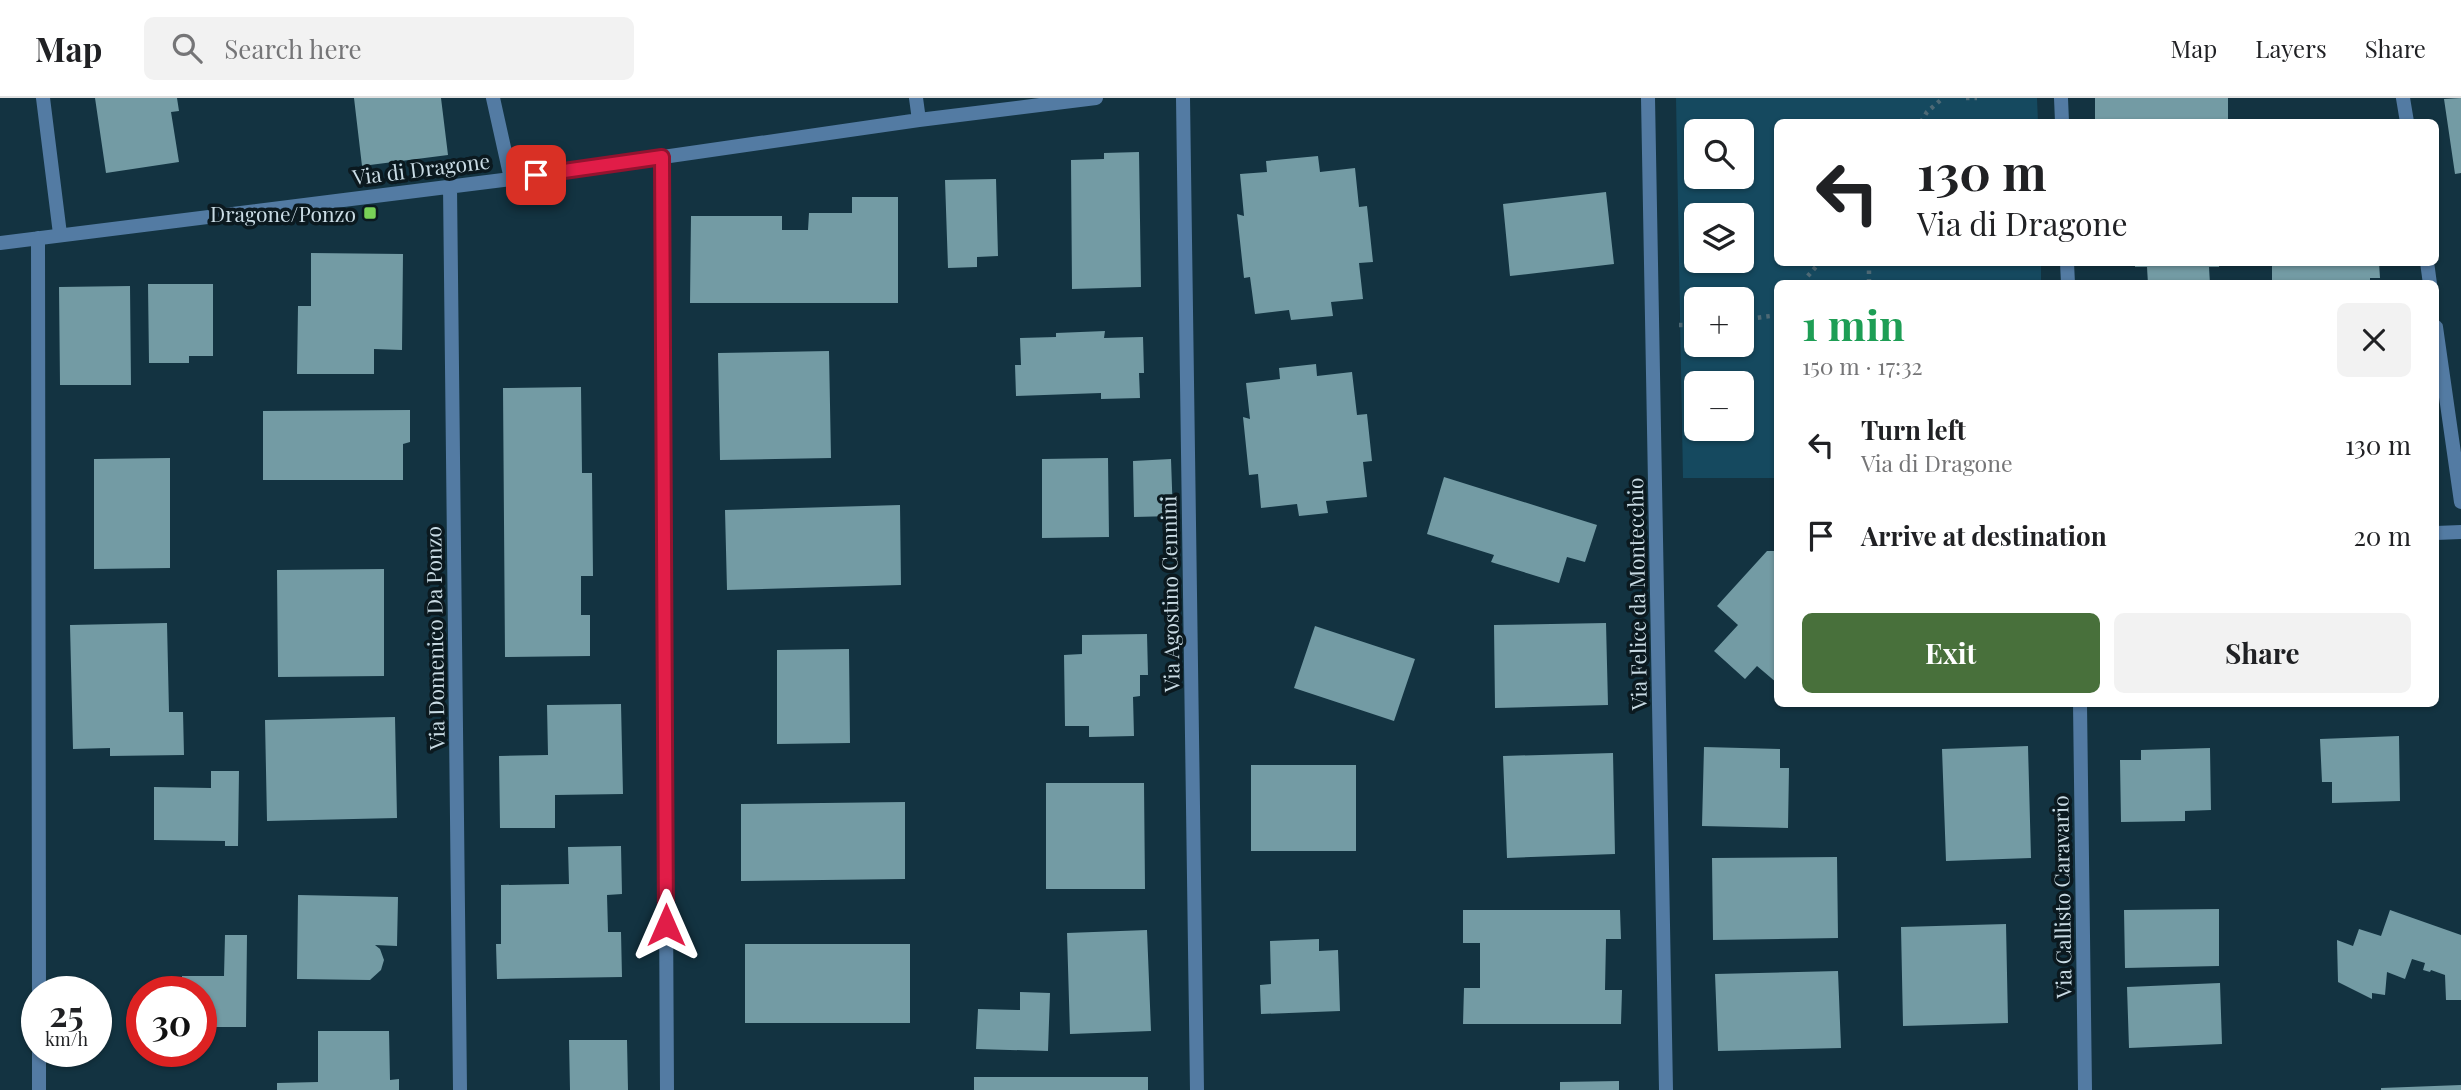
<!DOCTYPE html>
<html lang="en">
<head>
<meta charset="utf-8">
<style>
	:root { --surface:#fff; --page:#f2f2f2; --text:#202124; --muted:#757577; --line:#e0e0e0; --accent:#48703b }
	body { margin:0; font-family:"Playfair Display",serif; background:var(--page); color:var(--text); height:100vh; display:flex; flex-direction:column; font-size:26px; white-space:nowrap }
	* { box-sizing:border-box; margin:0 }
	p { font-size:23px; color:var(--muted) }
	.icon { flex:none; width:38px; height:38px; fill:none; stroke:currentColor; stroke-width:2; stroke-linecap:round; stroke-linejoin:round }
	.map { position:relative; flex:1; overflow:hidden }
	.sheet { position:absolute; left:1774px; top:182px; width:665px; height:427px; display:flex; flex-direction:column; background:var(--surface); border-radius:10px; box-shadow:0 2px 5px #0004 }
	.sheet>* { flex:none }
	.hud { position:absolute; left:1774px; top:21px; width:665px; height:147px; border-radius:10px; box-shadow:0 2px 5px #0004; background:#fff; color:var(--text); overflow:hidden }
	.controls { position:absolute; left:1684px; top:21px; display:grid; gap:14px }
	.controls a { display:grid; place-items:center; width:70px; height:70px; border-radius:10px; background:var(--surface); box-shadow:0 2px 5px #0004; font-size:35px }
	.speed { position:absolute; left:21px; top:878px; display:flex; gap:14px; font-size:35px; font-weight:700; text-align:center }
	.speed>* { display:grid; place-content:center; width:91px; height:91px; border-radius:50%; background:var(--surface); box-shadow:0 2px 5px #0004; line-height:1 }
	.speed small { font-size:18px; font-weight:400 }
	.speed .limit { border:10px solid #d22; background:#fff; color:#111 }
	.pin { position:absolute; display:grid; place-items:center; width:60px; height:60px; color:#fff; margin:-30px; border-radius:14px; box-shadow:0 4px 10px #0006 }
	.me { position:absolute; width:77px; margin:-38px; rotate:0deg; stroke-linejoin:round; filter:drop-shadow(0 0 5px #0008) }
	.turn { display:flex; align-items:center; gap:24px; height:147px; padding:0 28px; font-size:32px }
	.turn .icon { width:91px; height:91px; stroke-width:2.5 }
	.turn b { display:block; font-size:49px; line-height:60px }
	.round { display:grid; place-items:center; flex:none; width:74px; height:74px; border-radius:10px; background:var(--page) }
	.overview { display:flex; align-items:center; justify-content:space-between; height:119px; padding:0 28px }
	h1 { font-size:42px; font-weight:700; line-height:52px; color:#1e9e55 }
	.primary-button { display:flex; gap:14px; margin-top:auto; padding:14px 28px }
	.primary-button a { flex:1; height:80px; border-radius:10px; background:var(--accent); color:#fff; font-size:28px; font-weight:700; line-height:80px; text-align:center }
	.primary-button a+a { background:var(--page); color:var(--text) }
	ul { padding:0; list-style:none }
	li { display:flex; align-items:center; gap:21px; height:91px; padding:0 28px }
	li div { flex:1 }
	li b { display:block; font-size:26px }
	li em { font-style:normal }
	header { display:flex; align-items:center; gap:42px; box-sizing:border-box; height:98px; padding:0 35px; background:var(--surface); border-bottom:2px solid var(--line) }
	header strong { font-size:33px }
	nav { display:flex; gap:38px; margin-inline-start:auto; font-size:24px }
	.search { width:490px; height:63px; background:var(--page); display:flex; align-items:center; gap:18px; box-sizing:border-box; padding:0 24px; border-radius:10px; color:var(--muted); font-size:26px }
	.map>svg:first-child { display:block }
	.green { fill:#15495f; fill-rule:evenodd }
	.building { fill:#739ba4 }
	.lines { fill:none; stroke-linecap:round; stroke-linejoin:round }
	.path { stroke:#4d6975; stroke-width:4.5; stroke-dasharray:3.5 5; stroke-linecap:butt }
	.street { stroke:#537ba3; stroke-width:14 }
	.route-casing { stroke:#92132f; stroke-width:18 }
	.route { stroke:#e11d48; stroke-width:12 }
	.poi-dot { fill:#79d157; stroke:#0b191f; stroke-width:2.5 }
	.labels { text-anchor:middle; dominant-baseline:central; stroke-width:7; stroke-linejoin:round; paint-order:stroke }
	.street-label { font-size:21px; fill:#c9dbe4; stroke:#0b191f }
	.poi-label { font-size:21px; fill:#c9dbe4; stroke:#0b191f; text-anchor:end }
</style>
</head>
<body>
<header>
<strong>Map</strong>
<div class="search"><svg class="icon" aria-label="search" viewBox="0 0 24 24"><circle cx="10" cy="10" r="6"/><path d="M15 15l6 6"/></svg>Search here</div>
<nav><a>Map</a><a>Layers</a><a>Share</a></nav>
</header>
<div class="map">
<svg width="2461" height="992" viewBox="0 0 2461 992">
	<rect width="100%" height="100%" fill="#133341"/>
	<!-- green -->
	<path class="green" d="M 1676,0 L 2037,0 L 2038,24 L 1778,24 L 1778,164 L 2041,165 L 2041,185 L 1778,186 L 1778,380 L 1683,380 ZM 1696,33 L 1741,33 L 1741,79 L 1696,79 ZM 1696,117 L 1741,117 L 1741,163 L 1696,163 ZM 1696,201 L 1741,201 L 1741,247 L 1696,247 ZM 1696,285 L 1741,285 L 1741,331 L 1696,331 Z"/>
	<!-- building -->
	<path class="building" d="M 95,0 L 177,0 L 179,13 L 171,14 L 179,64 L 106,75 Z
		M 354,0 L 441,0 L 448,57 L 362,68 Z
		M 2095,0 L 2228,0 L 2228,24 L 2095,24 Z
		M 2461,0 L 2461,75 L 2455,76 L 2444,1 Z
		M 1139,54 L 1141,189 L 1072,191 L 1071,62 L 1104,61 L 1104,55 Z
		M 1318,58 L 1320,74 L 1355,70 L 1359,109 L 1367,108 L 1373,164 L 1359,165 L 1363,201 L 1331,204 L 1333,218 L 1291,222 L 1289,212 L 1255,216 L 1250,179 L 1244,180 L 1237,116 L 1244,118 L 1240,76 L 1267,74 L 1266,63 Z
		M 996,81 L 998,158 L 977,159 L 977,169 L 948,170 L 945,82 Z
		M 1606,94 L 1614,166 L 1510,178 L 1503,106 Z
		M 852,99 L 898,99 L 898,205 L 690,205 L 691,118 L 782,118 L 782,132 L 808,132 L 809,115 L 852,115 Z
		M 311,155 L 403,156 L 402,252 L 374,251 L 374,276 L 297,276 L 298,208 L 311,208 Z
		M 2135,164 L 2219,164 L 2219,169 L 2209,169 L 2210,186 L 2148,186 L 2147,169 L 2135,169 Z
		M 2272,164 L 2379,164 L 2380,180 L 2370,180 L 2370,186 L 2272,186 Z
		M 148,186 L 213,186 L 213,258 L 189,258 L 189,265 L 149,265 Z
		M 130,188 L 131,287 L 60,287 L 59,189 Z
		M 1105,233 L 1104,240 L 1143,239 L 1144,275 L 1139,275 L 1140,300 L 1101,301 L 1101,295 L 1016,298 L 1015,267 L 1021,267 L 1020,240 L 1056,239 L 1056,235 Z
		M 829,253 L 831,360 L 720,362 L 718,255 Z
		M 1316,266 L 1317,278 L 1352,274 L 1357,317 L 1367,316 L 1372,363 L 1363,364 L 1367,399 L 1326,403 L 1328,415 L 1299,418 L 1297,406 L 1261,410 L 1258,376 L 1249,377 L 1243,319 L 1250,321 L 1246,285 L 1280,281 L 1279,270 Z
		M 581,289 L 582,375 L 592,375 L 593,478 L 581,478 L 581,517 L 590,517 L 590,558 L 505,559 L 503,290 Z
		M 410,312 L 410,344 L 403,346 L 403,382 L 263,382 L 263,313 Z
		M 170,360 L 170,470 L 94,471 L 94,361 Z
		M 1108,360 L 1109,439 L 1042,440 L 1042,361 Z
		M 1171,361 L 1173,418 L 1134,419 L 1133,363 Z
		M 1444,379 L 1597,427 L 1585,464 L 1567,459 L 1559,485 L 1491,464 L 1494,457 L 1427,436 Z
		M 900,407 L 901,487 L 727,492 L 725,412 Z
		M 1767,453 L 1778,453 L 1777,585 L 1757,568 L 1745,581 L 1714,553 L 1738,527 L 1717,508 Z
		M 384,471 L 384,578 L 278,579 L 277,472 Z
		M 167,525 L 169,614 L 183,614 L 184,657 L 110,658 L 110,650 L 73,651 L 70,527 Z
		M 1606,525 L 1608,607 L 1495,610 L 1494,527 Z
		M 1315,528 L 1415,561 L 1394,623 L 1294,590 Z
		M 1147,536 L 1148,577 L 1140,577 L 1140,598 L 1133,599 L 1134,638 L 1089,639 L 1089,628 L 1065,628 L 1064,557 L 1082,556 L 1082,537 Z
		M 849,551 L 850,645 L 777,646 L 777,552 Z
		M 621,606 L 623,696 L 555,697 L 555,730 L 500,730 L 499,658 L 548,657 L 547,607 Z
		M 395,619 L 397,720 L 267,723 L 265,622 Z
		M 2399,638 L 2400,703 L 2332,705 L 2332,684 L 2322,684 L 2320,641 Z
		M 2028,648 L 2031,760 L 1946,763 L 1942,651 Z
		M 1704,649 L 1780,651 L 1780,670 L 1789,670 L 1788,730 L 1702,728 Z
		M 2210,650 L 2211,712 L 2185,713 L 2185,723 L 2121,724 L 2120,662 L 2141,662 L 2141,652 Z
		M 1613,655 L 1615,756 L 1507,760 L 1503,658 Z
		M 1251,667 L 1356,667 L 1356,753 L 1251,753 Z
		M 211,673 L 239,673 L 238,748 L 225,748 L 225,743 L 154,742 L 154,689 L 211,690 Z
		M 1046,685 L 1144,685 L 1145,791 L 1046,791 Z
		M 905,704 L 905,781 L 741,783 L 741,706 Z
		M 621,748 L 622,796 L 607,797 L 608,834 L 621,834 L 622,879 L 497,881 L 496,846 L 501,846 L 501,787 L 569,786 L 568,749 Z
		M 1837,759 L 1838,840 L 1713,842 L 1712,760 Z
		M 298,797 L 398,799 L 397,848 L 375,847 L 380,851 L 384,862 L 381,872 L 370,882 L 297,881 Z
		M 2219,811 L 2219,868 L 2125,870 L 2124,812 Z
		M 1463,812 L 1620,812 L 1621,841 L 1606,841 L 1605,892 L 1622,892 L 1621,926 L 1463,926 L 1464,890 L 1480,890 L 1480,845 L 1463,845 Z
		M 2390,812 L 2461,837 L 2461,902 L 2446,902 L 2445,877 L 2431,872 L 2430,874 L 2423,872 L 2425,865 L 2412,861 L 2405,881 L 2387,874 L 2385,897 L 2372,895 L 2372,901 L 2338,884 L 2337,842 L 2353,848 L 2359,831 L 2381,838 Z
		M 2006,826 L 2008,925 L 1903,928 L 1901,829 Z
		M 1147,832 L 1151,933 L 1070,936 L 1067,835 Z
		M 225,837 L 247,837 L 246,929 L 201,929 L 201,894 L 182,894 L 182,878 L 224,878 Z
		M 1319,841 L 1319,853 L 1338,852 L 1340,913 L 1261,916 L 1260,887 L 1271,886 L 1270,843 Z
		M 745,846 L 910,846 L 910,925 L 745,925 Z
		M 1838,873 L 1841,950 L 1718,953 L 1715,876 Z
		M 2220,885 L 2222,946 L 2129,950 L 2127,889 Z
		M 1020,894 L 1050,895 L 1048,953 L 976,951 L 978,911 L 1020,912 Z
		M 318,933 L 389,933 L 390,982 L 399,981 L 399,992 L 277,992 L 277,985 L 318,984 Z
		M 569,942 L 627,942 L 628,992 L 570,992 Z
		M 974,979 L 1148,979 L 1148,992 L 974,992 Z
		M 1619,983 L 1619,992 L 1560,992 L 1560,984 Z
		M 2461,987 L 2461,992 L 2381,992 L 2381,990 Z"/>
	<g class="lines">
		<!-- path -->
		<path class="path" d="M 1966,0 L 1977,0
			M 1921,24 L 1927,14 L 1943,0
			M 1869,164 L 1869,186
			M 1805,186 L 1807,179 L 1820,164
			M 1741,222 L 1778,217
			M 1679,227 L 1696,227"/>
		<!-- street -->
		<path class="street" d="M 43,0 L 60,136
			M 493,0 L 511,81
			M 916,0 L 919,22
			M 1183,0 L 1197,992
			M 1648,0 L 1666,992
			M 2061,0 L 2062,24
			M 2403,0 L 2407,24
			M 662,59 L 667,992
			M 450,88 L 460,992
			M 38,140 L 39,894
			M 0,145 L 511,81 L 919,22 L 1096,0
			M 2067,164 L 2068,186
			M 2427,164 L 2430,186
			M 2436,229 L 2461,404
			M 2436,435 L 2461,434
			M 2080,606 L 2085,992
			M 39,954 L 39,992"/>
	</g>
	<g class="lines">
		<!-- route casing -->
		<g class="route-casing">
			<path id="route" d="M 536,77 L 662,59 L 666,827"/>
		</g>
		<!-- route -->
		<use href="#route" class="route"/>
	</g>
	<!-- markers -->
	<rect class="poi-dot" x="363" y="108" width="14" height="14" rx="3.5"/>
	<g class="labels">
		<!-- street labels -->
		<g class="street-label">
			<text transform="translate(421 70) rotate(-7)">Via di Dragone</text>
			<text transform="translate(1169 496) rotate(-91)">Via Agostino Cennini</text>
			<text transform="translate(1636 496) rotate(-91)">Via Felice da Montecchio</text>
			<text transform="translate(434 540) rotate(-91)">Via Domenico Da Ponzo</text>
			<text transform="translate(2061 799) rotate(-91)">Via Callisto Caravario</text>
		</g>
		<!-- poi labels -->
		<g class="poi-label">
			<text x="356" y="115">Dragone/Ponzo</text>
		</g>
	</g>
</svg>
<div class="controls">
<a><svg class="icon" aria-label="search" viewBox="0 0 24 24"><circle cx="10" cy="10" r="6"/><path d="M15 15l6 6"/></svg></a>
<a><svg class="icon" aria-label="layers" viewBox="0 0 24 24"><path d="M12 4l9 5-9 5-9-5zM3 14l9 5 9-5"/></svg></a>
<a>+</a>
<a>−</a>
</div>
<div class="speed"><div>25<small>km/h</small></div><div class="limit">30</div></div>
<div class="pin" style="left:536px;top:77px;background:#d93025"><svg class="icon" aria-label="arrive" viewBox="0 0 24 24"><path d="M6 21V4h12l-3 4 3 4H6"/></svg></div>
<svg class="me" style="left:666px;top:827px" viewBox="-20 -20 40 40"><path d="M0-17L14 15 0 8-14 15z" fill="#e11d48" stroke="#fff" stroke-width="4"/></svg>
<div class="hud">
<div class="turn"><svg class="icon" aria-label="left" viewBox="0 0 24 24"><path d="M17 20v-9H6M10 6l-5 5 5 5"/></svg><div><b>130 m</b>Via di Dragone</div></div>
</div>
<section class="sheet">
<div class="overview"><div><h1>1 min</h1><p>150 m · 17:32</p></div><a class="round"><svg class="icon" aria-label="close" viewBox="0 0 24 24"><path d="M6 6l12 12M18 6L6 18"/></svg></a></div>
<ul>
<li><svg class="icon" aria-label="left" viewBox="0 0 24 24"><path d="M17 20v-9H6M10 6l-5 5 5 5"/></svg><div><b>Turn left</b><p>Via di Dragone</p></div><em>130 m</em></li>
<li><svg class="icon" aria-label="arrive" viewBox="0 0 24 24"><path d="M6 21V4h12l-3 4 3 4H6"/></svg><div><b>Arrive at destination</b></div><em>20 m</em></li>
</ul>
<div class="primary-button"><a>Exit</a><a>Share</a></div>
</section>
</div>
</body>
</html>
